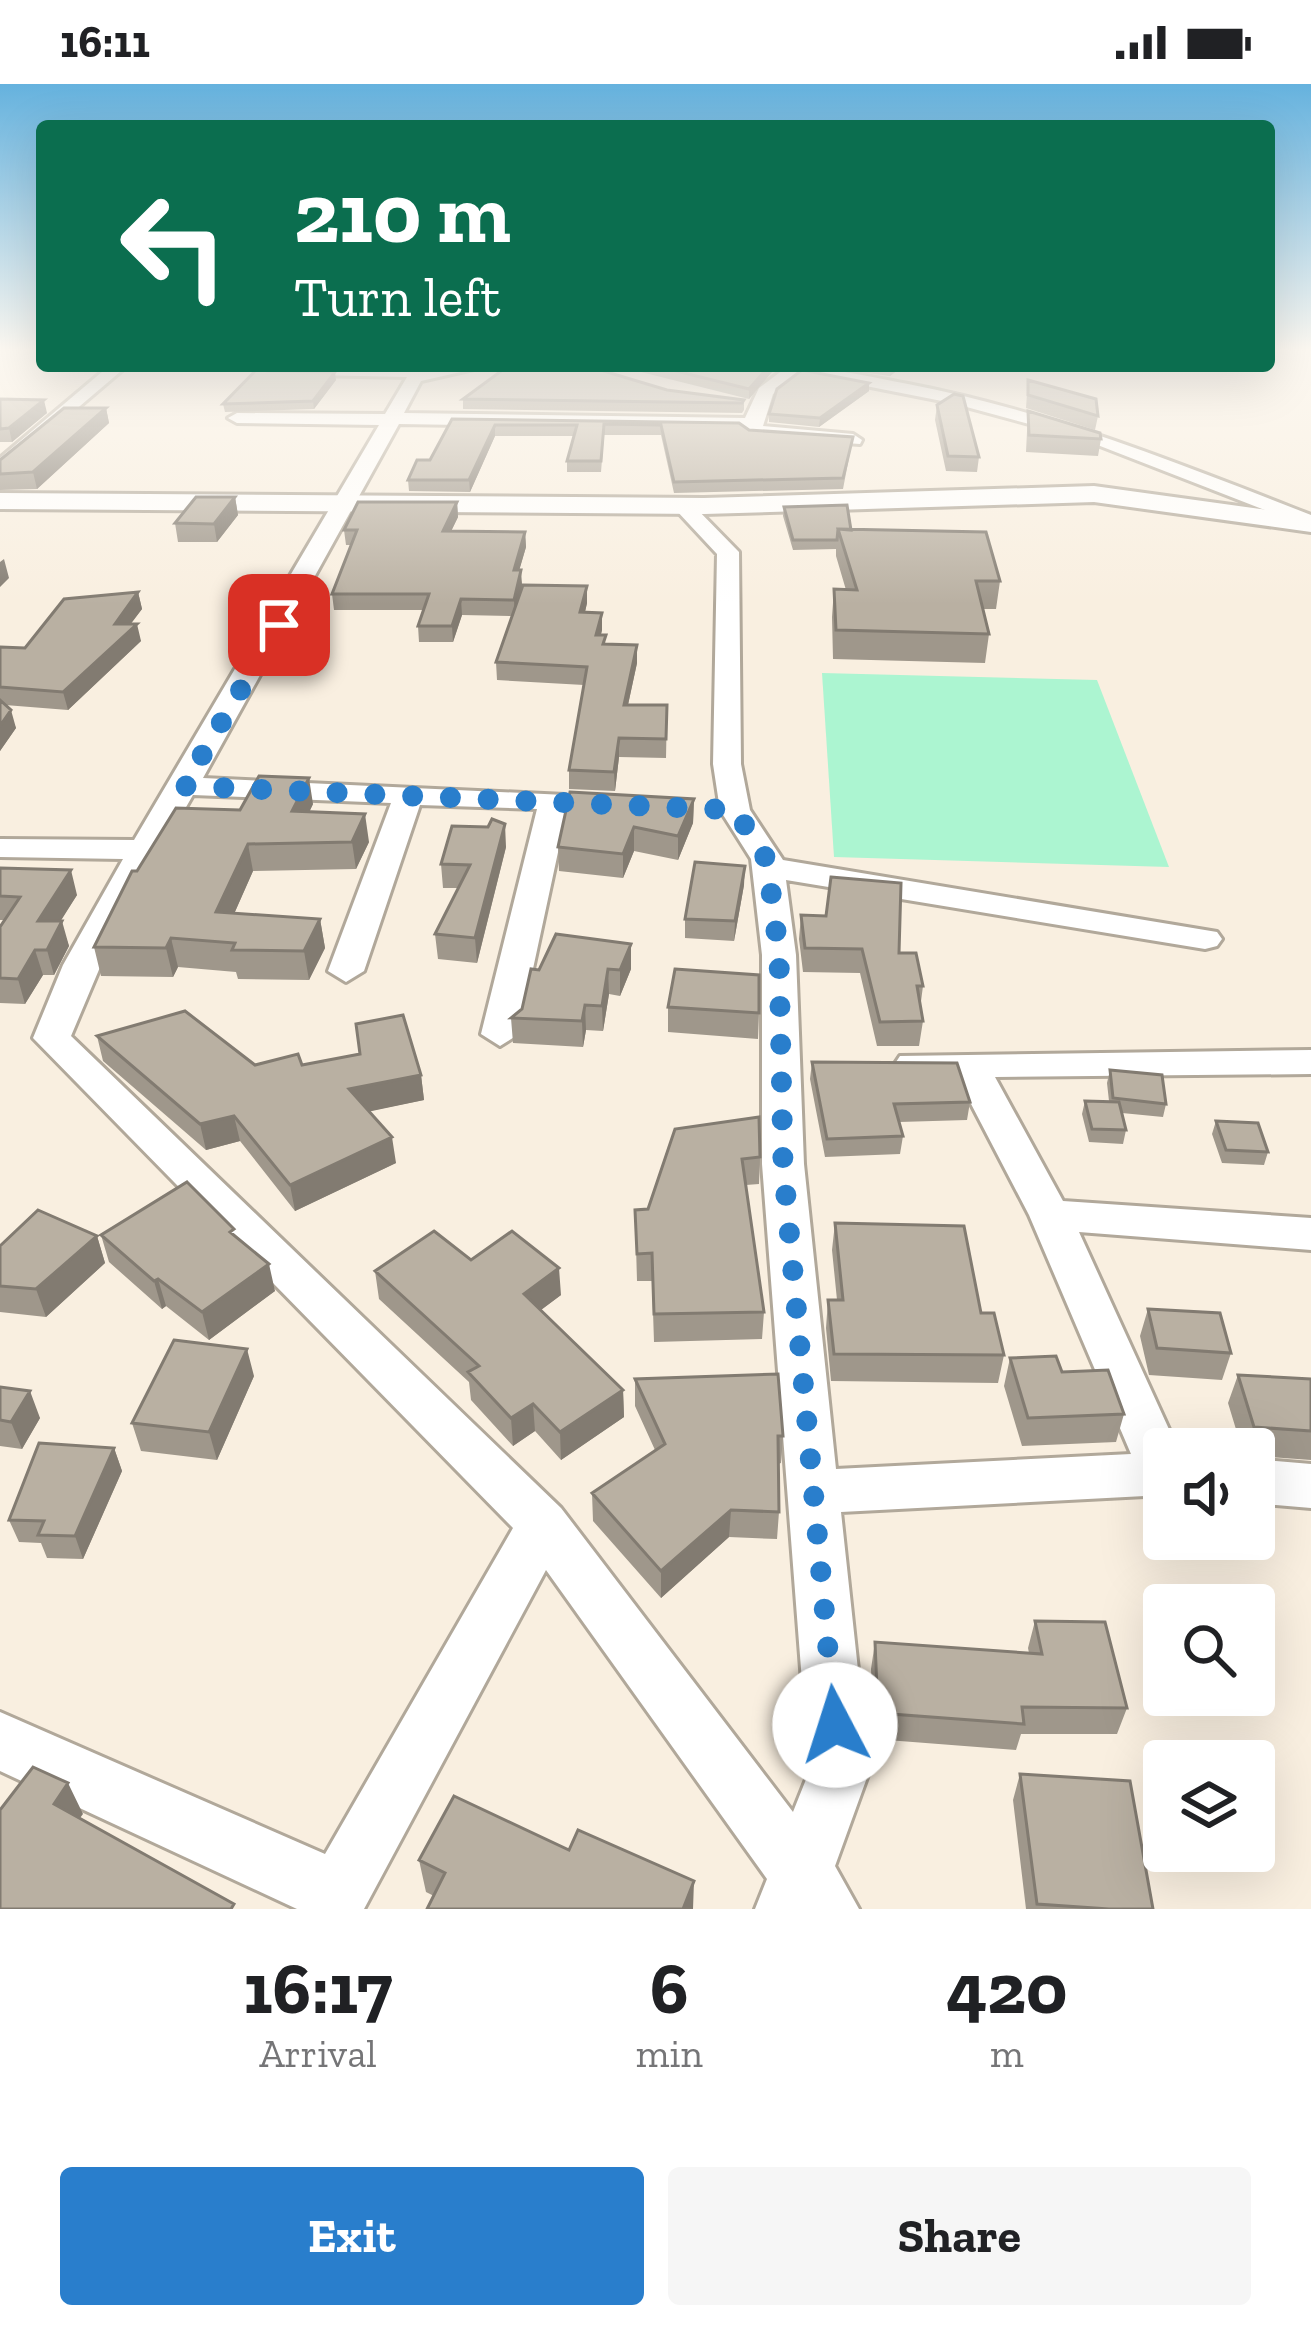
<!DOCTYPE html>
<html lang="en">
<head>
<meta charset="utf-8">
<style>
	:root { --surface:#fff; --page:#f6f6f6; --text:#202124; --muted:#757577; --accent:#297ecc }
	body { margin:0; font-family:"Zilla Slab",serif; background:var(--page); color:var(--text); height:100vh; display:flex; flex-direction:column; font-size:45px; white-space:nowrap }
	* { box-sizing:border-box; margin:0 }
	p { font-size:39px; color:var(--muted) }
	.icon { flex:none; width:66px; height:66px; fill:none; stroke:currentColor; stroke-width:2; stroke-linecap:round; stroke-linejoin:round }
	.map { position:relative; height:1825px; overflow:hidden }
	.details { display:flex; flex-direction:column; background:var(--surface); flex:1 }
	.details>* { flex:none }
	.top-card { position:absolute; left:36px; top:36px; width:1239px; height:252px; border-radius:12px; box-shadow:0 12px 48px #0002; background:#0b6e4f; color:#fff; overflow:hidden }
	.fabs { position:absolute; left:1143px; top:1344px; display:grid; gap:24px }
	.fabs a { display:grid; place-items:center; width:132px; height:132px; border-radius:12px; background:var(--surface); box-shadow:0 12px 48px #0002; font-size:60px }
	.pin { position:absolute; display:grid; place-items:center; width:102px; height:102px; color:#fff; margin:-51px; border-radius:24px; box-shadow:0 6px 18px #0006 }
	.me { position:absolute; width:132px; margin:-66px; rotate:355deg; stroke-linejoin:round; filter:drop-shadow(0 0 9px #0008) }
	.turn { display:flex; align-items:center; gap:42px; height:252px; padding:0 60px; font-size:54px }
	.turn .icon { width:156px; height:156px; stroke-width:2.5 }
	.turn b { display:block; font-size:84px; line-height:102px }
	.eta { display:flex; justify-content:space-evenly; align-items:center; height:204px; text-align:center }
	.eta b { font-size:72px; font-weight:700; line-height:84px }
	.button { display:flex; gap:24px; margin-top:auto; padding:24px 60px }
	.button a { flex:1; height:138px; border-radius:12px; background:var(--accent); color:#fff; font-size:48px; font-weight:700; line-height:138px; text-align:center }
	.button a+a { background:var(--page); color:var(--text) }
	.status { display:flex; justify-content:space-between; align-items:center; height:84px; padding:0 60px; background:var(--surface); direction:ltr }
	.status svg { height:33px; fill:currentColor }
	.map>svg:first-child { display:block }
	.green { fill:#acf5d1 }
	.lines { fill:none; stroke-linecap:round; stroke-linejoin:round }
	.minor-casing { stroke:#b1a89a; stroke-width:6 }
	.tertiary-casing { stroke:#b1a89a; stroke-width:6 }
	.minor { fill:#fff; fill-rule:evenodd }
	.tertiary { fill:#fff; fill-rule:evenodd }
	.wall { fill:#9f978b }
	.shaded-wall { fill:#827b71 }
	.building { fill:#b9b0a2; stroke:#827b71; stroke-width:3 }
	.route { stroke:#297ecc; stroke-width:21; stroke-dasharray:0 37.8 }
</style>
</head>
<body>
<div class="status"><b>16:11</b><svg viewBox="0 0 49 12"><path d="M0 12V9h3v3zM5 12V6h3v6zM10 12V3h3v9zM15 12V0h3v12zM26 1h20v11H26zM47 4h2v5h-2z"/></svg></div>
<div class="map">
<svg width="1311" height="1825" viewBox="0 0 1311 1825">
	<rect width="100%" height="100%" fill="#f9efe0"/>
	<!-- green -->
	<path class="green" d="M 822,589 L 1097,596 L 1169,783 L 834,773 Z"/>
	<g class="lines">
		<!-- minor casing -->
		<g class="minor-casing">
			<path id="minor" d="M 109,282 L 127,282 L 0,390 L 0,374 Z
				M 262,282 L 419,282 L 421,287 L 487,282 L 421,297 L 404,329 L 745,334 L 759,304 L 783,286 L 781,282 C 824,282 866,292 908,300 C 1049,327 1178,379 1311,431 L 1311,444 L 1077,353 L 952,319 L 800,289 L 773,310 L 763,342 L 853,350 L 862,356 L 860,360 L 749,352 L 740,345 L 399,340 L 203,694 L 565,711 L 569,717 L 519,950 L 500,962 L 481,950 L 537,725 L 420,721 L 364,887 L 346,898 L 328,887 L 391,719 L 193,711 L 117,843 L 71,952 L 561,1424 L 793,1728 L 809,1688 L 762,1080 L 762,871 L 751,775 L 720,726 L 713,680 L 717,470 L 676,426 L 676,418 L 690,418 L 739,468 L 741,680 L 750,726 L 783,776 L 1217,848 L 1222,855 L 1217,862 L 1205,865 L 786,796 L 796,871 L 804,1080 L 836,1385 L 1131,1370 L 1029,1131 L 957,993 L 900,990 L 894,981 L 900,972 L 1311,966 L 1311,990 L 995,993 L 1063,1117 L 1311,1134 L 1311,1166 L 1079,1148 L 1178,1365 L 1164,1365 L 1164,1411 L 841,1428 L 869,1688 L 835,1782 L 859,1825 L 755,1825 L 767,1795 L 546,1486 L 364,1825 L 297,1825 L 0,1687 L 0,1628 L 325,1770 L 513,1444 L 33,954 L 63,881 L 123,775 L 0,773 L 0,755 L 134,756 L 379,341 L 237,339 L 228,334 L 237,329 L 385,330 L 407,293 L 268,290 Z
				M 1254,1375 L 1311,1380 L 1311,1424 L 1254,1419 Z"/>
		</g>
		<!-- tertiary casing -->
		<g class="tertiary-casing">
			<path id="tertiary" d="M 1094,402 L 1311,432 L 1311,448 L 1094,418 L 704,430 L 0,425 L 0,409 L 704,414 Z"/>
		</g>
		<!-- minor -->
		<use href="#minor" class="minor"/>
		<!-- tertiary -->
		<use href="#tertiary" class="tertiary"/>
	</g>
	<!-- wall -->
	<path class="wall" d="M 617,282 L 777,282 L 749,315 Z
		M 815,282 L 903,282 L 890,292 Z
		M 267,287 L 336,296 L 314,325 L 225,328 L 223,320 Z
		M 1028,296 L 1098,332 L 1095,346 L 1026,324 Z
		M 667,306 L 744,316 L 744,326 L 742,329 L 463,325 L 463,315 Z
		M 869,307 L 819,343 L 769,338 L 769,330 Z
		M 0,315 L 47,329 L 12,358 L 0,358 Z
		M 937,321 L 979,373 L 977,388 L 946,387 L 935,336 Z
		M 106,324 L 109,339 L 37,405 L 0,406 L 0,376 Z
		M 1028,327 L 1101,355 L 1098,372 L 1026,368 Z
		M 452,335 L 739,339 L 749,346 L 853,353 L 843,405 L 674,409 L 661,351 L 604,351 L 601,388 L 567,388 L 567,377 L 574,352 L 495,352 L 470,408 L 409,407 L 408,396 L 430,376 Z
		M 235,413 L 238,431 L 217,458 L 178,458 L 175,439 Z
		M 457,418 L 458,433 L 451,447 L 525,448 L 526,463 L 519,486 L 522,501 L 519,513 L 587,502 L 587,519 L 585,528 L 602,546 L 601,551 L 606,560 L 637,579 L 628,621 L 667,621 L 666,674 L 619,673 L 615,707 L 569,705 L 569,686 L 584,601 L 497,596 L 496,578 L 512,532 L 462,531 L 453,558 L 419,558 L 418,542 L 423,526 L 334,526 L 332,510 L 351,461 L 346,461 L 344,446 Z
		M 784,423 L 1000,497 L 996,525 L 982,525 L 989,550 L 985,579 L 833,575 L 832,533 L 834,505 L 846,506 L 836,472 L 836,465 L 793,466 L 783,432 Z
		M 138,508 L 142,525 L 130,540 L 141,557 L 68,626 L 5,621 L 16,644 L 0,667 L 0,563 L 25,564 Z
		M 694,715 L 693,739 L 678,776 L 634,767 L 623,794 L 559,787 L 558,763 Z
		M 313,720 L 309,728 L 369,758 L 356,785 L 253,787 L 234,830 L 320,835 L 325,864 L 309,896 L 238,895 L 236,888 L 178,883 L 173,893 L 101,892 L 94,863 L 137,787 L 240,726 Z
		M 506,763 L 477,879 L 438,875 L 435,850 L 458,804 L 443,804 L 441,780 Z
		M 0,784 L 77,811 L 60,837 L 69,862 L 54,891 L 43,891 L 25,920 L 0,919 L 0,843 L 4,836 L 0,836 Z
		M 744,801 L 734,857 L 685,854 L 685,835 Z
		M 801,831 L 826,832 L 899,869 L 923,902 L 920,925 L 923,937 L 919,962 L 877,962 L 860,889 L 803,888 L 799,855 Z
		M 631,860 L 631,885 L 620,912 L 609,910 L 603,947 L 586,946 L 583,963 L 513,959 L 511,934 L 522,925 L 539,886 Z
		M 668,923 L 759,929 L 758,955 L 668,948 Z
		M 97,952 L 255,981 L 302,981 L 421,991 L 424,1016 L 369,1027 L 396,1079 L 295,1127 L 240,1057 L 206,1066 L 103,977 Z
		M 812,978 L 970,1018 L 967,1036 L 899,1038 L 903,1052 L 900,1070 L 825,1073 L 810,995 Z
		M 1110,986 L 1166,1020 L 1163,1033 L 1122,1029 L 1126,1046 L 1123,1060 L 1089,1058 L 1082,1030 L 1085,1017 L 1109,1017 L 1107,999 Z
		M 1216,1037 L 1268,1068 L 1264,1081 L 1222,1079 L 1212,1050 Z
		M 675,1045 L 760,1073 L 759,1100 L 746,1101 L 764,1228 L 762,1255 L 654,1258 L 652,1197 L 637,1197 L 635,1126 L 648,1125 Z
		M 835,1139 L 981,1229 L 1004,1271 L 998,1299 L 831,1297 L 826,1244 L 828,1216 L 837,1216 L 832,1166 Z
		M 101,1151 L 236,1153 L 275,1207 L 209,1256 L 166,1222 L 162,1225 L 109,1178 Z
		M 97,1152 L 105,1179 L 46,1233 L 0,1228 L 0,1162 Z
		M 471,1176 L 561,1211 L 541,1226 L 623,1306 L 624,1333 L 561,1376 L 535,1347 L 513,1362 L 471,1316 L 469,1298 L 379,1215 L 375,1187 Z
		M 1148,1225 L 1231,1269 L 1222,1296 L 1149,1291 L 1140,1252 Z
		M 1010,1274 L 1062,1288 L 1124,1330 L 1116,1358 L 1022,1362 L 1004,1302 Z
		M 1238,1291 L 1311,1295 L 1311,1376 L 1254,1372 L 1254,1365 L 1242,1365 L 1228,1319 Z
		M 254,1292 L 217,1376 L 141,1367 L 132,1339 Z
		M 635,1295 L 783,1352 L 781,1379 L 778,1380 L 779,1428 L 777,1455 L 729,1453 L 661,1514 L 593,1437 L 592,1409 L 655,1366 L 635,1322 Z
		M 0,1303 L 40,1334 L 22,1365 L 0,1362 Z
		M 114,1364 L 122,1387 L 83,1475 L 47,1474 L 41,1459 L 19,1458 L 9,1436 Z
		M 1035,1537 L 1127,1624 L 1117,1650 L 1021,1650 L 1016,1666 L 874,1655 L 871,1585 L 875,1558 L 1029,1569 L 1028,1564 Z
		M 1020,1690 L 1153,1825 L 1026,1825 L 1013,1716 Z
		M 419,1776 L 693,1825 L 434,1812 L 426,1808 Z"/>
	<!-- shaded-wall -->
	<path class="shaded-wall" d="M 769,282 L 777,282 L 749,315 L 749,305 Z
		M 891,282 L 903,282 L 890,292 Z
		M 335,288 L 336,296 L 314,325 L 313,317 Z
		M 869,299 L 869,307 L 819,343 L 820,334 Z
		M 44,316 L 47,329 L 12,358 L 9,344 Z
		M 106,324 L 109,339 L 37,405 L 33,388 Z
		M 495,341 L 495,352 L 470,408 L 469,396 Z
		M 235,413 L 238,431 L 217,458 L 214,440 Z
		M 457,418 L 458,433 L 444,462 L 443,447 Z
		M 525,448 L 526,463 L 515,501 L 514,486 Z
		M 4,475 L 9,494 L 0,503 L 0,478 Z
		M 521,486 L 522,501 L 515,532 L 514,516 Z
		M 587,502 L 587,519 L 581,545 L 580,528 Z
		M 138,508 L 142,525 L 118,557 L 115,540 Z
		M 461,515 L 462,531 L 453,558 L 452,542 Z
		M 602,529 L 602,546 L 596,568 L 596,551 Z
		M 137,540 L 141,557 L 68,626 L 63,608 Z
		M 637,561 L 637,579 L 624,639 L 624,621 Z
		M 11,626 L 16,644 L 0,667 L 0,642 Z
		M 619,654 L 619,673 L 615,707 L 614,688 Z
		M 309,694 L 313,720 L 297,754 L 292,727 Z
		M 694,715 L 693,739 L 678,776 L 678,752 Z
		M 365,730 L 369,758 L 356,785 L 352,758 Z
		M 505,740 L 506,763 L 477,879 L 475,854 Z
		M 634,743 L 634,767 L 623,794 L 623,770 Z
		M 248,760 L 253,787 L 222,857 L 216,828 Z
		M 745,782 L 744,801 L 734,857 L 735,837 Z
		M 71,786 L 77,811 L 45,862 L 38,837 Z
		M 320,835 L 325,864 L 309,896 L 304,867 Z
		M 62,837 L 69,862 L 54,891 L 47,866 Z
		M 171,854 L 178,883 L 173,893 L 166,864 Z
		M 631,860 L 631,885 L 620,912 L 620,886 Z
		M 35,866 L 43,891 L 25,920 L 18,895 Z
		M 608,885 L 609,910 L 603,947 L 602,922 Z
		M 585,921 L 586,946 L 583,963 L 582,937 Z
		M 421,991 L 424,1016 L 353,1031 L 349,1005 Z
		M 234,1032 L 240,1057 L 206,1066 L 200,1040 Z
		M 392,1053 L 396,1079 L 295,1127 L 290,1101 Z
		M 97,1152 L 105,1179 L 46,1233 L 36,1205 Z
		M 269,1180 L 275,1207 L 209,1256 L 202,1228 Z
		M 559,1184 L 561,1211 L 526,1237 L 524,1210 Z
		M 158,1195 L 166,1222 L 162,1225 L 154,1197 Z
		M 247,1265 L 254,1292 L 217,1376 L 209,1348 Z
		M 623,1306 L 624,1333 L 561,1376 L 560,1348 Z
		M 30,1307 L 40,1334 L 22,1365 L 11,1338 Z
		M 533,1320 L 535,1347 L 513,1362 L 511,1334 Z
		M 114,1364 L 122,1387 L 83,1475 L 75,1452 Z
		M 731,1426 L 729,1453 L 661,1514 L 661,1487 Z
		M 68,1699 L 83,1730 L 68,1750 L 54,1720 Z
		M 694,1797 L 693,1825 L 683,1825 Z"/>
	<!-- building -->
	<path class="building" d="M 260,282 L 267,287 L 335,288 L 313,317 L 223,320 Z
		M 508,282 L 587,282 L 667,306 L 744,316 L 742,319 L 463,315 Z
		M 656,282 L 769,282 L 749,305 Z
		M 802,286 L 869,299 L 820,334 L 769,330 L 777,305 Z
		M 1028,296 L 1096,315 L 1098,332 L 1028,311 Z
		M 954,310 L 963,312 L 979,373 L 948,372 L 937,321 Z
		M 0,315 L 44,316 L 9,344 L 0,345 Z
		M 64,324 L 106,324 L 33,388 L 0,390 L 0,376 Z
		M 1028,327 L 1100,349 L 1101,355 L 1029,351 Z
		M 452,335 L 739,339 L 749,346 L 853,353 L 843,394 L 674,398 L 661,341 L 604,340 L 601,377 L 567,377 L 577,341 L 495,341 L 469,396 L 408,396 L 417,376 L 430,376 Z
		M 196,413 L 235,413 L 214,440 L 175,439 Z
		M 358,418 L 457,418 L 443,447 L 525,448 L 514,486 L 521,486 L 514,516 L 461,515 L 452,542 L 418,542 L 429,510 L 332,510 L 357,446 L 344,446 Z
		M 847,421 L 851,446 L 838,445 L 837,456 L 793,456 L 784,423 Z
		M 838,445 L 986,448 L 1000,497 L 976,497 L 989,550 L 836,546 L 834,505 L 857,506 Z
		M 523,501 L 587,502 L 580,528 L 602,529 L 596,551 L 606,551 L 603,560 L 637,561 L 624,621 L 667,621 L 666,655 L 619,654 L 614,688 L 569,686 L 587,583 L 496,578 Z
		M 138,508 L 115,540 L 137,540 L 63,608 L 0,603 L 0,563 L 25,564 L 64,515 Z
		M 0,616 L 11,626 L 0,642 Z
		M 259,692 L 309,694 L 292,727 L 365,730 L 352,758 L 248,760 L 216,828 L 320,835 L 304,867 L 232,866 L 235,859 L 171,854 L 166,864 L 94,863 L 132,787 L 137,787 L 176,724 L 240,726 Z
		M 570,708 L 694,715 L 678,752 L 634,743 L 623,770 L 558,763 Z
		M 492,735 L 505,740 L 475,854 L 435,850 L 470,781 L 441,780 L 452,742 L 488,743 Z
		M 695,778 L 745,782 L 735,837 L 685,835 Z
		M 0,784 L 71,786 L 38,837 L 62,837 L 47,866 L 35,866 L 18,895 L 0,894 L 0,843 L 20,813 L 0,812 Z
		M 831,793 L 901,799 L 899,869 L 916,869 L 923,902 L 917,902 L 923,937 L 880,938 L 862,865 L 805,864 L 801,831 L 826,832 Z
		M 556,850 L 631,860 L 620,886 L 608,885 L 602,922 L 585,921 L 582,937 L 511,934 L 522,925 L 531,885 L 539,886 Z
		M 675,885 L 759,891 L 759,929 L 668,923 Z
		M 185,927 L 255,981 L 298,970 L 302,981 L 360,970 L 356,940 L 403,931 L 421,991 L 349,1005 L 392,1053 L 290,1101 L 234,1032 L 200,1040 L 97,952 Z
		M 812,978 L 957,979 L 970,1018 L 894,1020 L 903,1052 L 827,1055 Z
		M 1110,986 L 1162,991 L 1166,1020 L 1113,1014 Z
		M 1085,1017 L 1119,1018 L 1126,1046 L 1092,1045 Z
		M 759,1033 L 760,1073 L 742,1075 L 764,1228 L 654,1230 L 652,1169 L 637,1170 L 635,1126 L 648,1125 L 675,1045 Z
		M 1216,1037 L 1258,1039 L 1268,1068 L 1226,1066 Z
		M 187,1098 L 234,1145 L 230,1148 L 269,1180 L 202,1228 L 158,1195 L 154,1197 L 101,1151 Z
		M 38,1126 L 97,1152 L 36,1205 L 0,1202 L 0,1162 Z
		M 835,1139 L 964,1142 L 981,1229 L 994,1229 L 1004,1271 L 834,1270 L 828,1216 L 843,1216 Z
		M 434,1147 L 471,1176 L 512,1147 L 559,1184 L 524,1210 L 623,1306 L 560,1348 L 533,1320 L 511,1334 L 468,1288 L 479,1282 L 375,1187 Z
		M 1148,1225 L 1220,1229 L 1231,1269 L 1157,1264 Z
		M 174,1256 L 247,1265 L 209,1348 L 132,1339 Z
		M 1056,1272 L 1062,1288 L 1108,1286 L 1124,1330 L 1028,1334 L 1010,1274 Z
		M 778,1290 L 783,1352 L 778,1352 L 779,1428 L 731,1426 L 661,1487 L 592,1409 L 665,1360 L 635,1295 Z
		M 1238,1291 L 1311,1295 L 1311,1347 L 1254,1343 Z
		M 0,1303 L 30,1307 L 11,1338 L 0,1336 Z
		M 39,1359 L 114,1364 L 75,1452 L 38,1451 L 44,1437 L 9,1436 Z
		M 1035,1537 L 1105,1538 L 1127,1624 L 1022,1623 L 1024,1640 L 878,1629 L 875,1558 L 1042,1570 Z
		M 33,1683 L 68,1699 L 54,1720 L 234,1820 L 231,1825 L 0,1825 L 0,1726 Z
		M 1020,1690 L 1130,1697 L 1153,1825 L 1109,1825 L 1037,1820 Z
		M 454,1712 L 569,1766 L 578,1746 L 694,1797 L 683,1825 L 427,1825 L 445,1789 L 419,1776 Z"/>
	<!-- sky -->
	<linearGradient id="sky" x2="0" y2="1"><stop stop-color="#65b2de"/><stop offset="0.51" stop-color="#fcf8f1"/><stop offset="1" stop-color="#fcf8f1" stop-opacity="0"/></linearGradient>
	<rect width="1311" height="520" fill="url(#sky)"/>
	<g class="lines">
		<!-- route -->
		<path class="route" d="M 279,541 L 184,702 L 735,726 L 767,776 L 779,871 L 783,1080 L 835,1641"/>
	</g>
</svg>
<div class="fabs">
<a><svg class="icon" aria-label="sound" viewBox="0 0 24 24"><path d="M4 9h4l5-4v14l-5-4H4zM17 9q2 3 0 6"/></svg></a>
<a><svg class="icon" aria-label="search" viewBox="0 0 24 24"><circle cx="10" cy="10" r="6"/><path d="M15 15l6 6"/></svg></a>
<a><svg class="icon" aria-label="layers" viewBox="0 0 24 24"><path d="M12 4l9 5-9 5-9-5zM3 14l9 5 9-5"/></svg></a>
</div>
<div class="pin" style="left:279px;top:541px;background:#d93025"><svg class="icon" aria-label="arrive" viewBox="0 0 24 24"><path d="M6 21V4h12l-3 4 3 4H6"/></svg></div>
<svg class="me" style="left:835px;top:1641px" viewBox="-20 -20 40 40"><circle r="19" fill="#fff"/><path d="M0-13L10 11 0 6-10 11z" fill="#297ecc"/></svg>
<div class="top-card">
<div class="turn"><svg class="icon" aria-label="left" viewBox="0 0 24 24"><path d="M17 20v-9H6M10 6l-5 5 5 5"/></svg><div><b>210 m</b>Turn left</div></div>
</div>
</div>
<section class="details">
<div class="eta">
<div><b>16:17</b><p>Arrival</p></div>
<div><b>6</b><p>min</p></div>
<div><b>420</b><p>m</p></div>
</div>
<div class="button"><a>Exit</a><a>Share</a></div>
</section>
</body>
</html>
